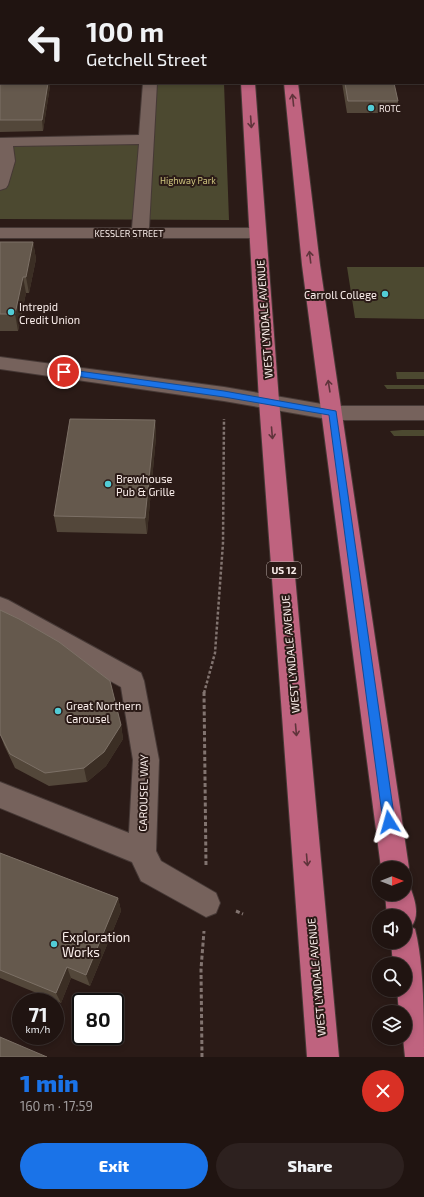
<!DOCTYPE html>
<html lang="en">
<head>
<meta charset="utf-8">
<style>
	:root { --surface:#201411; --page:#2d211f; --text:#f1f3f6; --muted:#a29e9f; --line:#3d3331; --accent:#1a73e8 }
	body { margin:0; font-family:"Exo 2",sans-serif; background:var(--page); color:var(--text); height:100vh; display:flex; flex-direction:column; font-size:15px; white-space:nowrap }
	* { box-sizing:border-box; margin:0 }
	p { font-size:13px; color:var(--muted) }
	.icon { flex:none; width:22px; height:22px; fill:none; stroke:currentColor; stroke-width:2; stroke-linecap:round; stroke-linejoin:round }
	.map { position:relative; height:1057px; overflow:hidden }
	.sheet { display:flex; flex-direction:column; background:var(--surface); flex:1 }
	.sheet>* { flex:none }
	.guide { position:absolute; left:0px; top:0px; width:424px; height:84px; box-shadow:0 2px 6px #0003,0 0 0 1px var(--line); background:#201411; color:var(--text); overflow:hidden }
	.needle { width:26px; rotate:90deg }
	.fabs { position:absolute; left:372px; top:861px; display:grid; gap:8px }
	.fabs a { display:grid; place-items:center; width:40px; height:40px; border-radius:50%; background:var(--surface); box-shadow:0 2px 6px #0003,0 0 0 1px var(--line); font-size:20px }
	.speed { position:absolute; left:12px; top:993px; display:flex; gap:8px; font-size:20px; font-weight:700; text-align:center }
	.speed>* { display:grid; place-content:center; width:52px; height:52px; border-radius:50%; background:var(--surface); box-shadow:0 2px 6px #0003,0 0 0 1px var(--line); line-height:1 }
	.speed small { font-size:10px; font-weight:400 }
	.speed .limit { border:2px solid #111; border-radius:6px; background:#fff; color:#111 }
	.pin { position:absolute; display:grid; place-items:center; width:34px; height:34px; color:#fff; margin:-17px; border:2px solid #fff; border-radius:50%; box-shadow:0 1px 4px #0007 }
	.me { position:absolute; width:44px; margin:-22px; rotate:352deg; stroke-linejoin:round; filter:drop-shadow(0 0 3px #0008) }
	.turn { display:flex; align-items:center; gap:14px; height:84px; padding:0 20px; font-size:18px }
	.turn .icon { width:52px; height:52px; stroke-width:2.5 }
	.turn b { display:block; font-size:28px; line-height:34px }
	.round { display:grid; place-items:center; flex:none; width:42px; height:42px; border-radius:21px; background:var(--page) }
	.headline { display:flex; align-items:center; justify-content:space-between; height:68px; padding:0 20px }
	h1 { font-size:24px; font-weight:800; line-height:30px; color:var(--accent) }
	.button { display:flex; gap:8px; margin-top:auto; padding:8px 20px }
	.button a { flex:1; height:46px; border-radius:24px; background:var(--accent); color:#fff; font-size:16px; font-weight:800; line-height:46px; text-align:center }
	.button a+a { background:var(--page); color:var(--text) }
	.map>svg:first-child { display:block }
	.green { fill:#4c4930 }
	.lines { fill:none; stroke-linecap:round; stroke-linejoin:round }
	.minor-casing { stroke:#463936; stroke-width:2 }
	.highway-casing { stroke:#463936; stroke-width:2 }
	.path-far1 { stroke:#827470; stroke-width:2.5; stroke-dasharray:3 2; stroke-linecap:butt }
	.path { stroke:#827470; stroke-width:3; stroke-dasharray:4 2.5; stroke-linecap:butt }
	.minor { fill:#76625c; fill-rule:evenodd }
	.highway { fill:#bf637f; fill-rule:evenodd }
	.wall { fill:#53473a }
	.shaded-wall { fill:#3b2e24 }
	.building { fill:#65594d; stroke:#7c7066 }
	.oneway { stroke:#5f343b }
	.route { fill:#1a73e8; stroke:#114b97 }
	.poi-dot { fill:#52ccd6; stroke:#2b1b17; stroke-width:1.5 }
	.labels { text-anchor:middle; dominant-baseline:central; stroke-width:4; stroke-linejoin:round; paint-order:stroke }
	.far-poi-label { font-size:9px; fill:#faeeeb; stroke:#2b1b17; text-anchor:start }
	.far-park-label { font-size:9px; fill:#d3ca82; stroke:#2b1b17 }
	.far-street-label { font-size:9px; fill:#faeeeb; stroke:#2b1b17 }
	.shield { fill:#2b1b17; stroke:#bcafab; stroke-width:1 }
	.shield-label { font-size:10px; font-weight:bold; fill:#faeeeb }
	.poi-label { font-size:11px; fill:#faeeeb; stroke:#2b1b17; text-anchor:start }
	.street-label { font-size:11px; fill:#faeeeb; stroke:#2b1b17 }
	.near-poi-label { font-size:13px; fill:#faeeeb; stroke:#2b1b17; text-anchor:start }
</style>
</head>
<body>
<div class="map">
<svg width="424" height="1057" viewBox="0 0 424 1057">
	<rect width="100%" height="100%" fill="#2b1b17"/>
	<!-- green -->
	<path class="green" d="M 155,83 L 224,83 L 229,220 L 0,219 L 0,160 L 5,142 L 151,139 Z
		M 347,267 L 424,267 L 424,319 L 355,318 Z
		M 396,372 L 424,372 L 424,379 L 397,379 Z
		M 384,385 L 424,385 L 424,389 L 387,389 Z
		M 402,430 L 424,430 L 424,436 L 394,436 L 390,431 Z"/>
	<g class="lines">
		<!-- minor casing -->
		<g class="minor-casing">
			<path id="minor" d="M 150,0 L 162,0 L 162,1 L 150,1 Z
				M 423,61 L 424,61 L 424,72 L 423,72 Z
				M 143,83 L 157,83 L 149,228 L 258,228 L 264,229 L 266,233 L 264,237 L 258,238 L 0,238 L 0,228 L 132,228 L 139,144 L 13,146 L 15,161 L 8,185 L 6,188 L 0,190 L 0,138 L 139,135 Z
				M 0,357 L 224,387 L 333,406 L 424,406 L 424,420 L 333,420 L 224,401 L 0,369 Z
				M 0,597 L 8,600 L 141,673 L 144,681 L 159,760 L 156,851 L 161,861 L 216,893 L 220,903 L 216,913 L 206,917 L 141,881 L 132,862 L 0,808 L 0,782 L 129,833 L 133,760 L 121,687 L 0,619 Z"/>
		</g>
		<!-- highway casing -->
		<g class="highway-casing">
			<path id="highway" d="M 242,0 L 254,0 L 254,1 L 242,1 Z
				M 275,0 L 287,0 L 287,1 L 275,1 Z
				M 241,83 L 255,83 L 279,401 L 339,1057 L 307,1057 L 259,401 Z
				M 284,83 L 298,83 L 320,265 L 409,868 L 405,878 L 405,868 L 381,868 L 302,265 Z
				M 405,882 L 409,884 C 414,897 421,915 411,927 L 415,929 C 424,964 424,1019 424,1057 L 405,1057 L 403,1038 L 405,1038 L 405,1012 L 399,1012 L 397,990 L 405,990 L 405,964 L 393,964 L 391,942 L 405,942 L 405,916 L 387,916 L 385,894 L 405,894 Z"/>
		</g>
		<!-- path-far1 -->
		<path class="path-far1" d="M 204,693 L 215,653 L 223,543 L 224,419"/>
		<!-- path -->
		<path class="path" d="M 204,692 L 206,866
			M 236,911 L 243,914
			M 202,1057 L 201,969 L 204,931"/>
		<!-- minor -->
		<use href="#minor" class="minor"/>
		<!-- highway -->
		<use href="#highway" class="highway"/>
	</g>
	<!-- wall -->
	<path class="wall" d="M 0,0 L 142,0 L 141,1 L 1,1 L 1,83 L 50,86 L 43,131 L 0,132 Z
		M 342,83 L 394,83 L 398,101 L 397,113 L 347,113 Z
		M 33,242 L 36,259 L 29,293 L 26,293 L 18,331 L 0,331 L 0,243 Z
		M 155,420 L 156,437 L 147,534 L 57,532 L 54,516 Z
		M 121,725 L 123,739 L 106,766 L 87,782 L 49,786 L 15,768 L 4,745 L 0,734 Z
		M 0,853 L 118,898 L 121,911 L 90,986 L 71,978 L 61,1003 L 0,978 Z"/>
	<!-- shaded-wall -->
	<path class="shaded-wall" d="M 48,83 L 50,83 L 50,86 L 43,131 L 42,120 Z
		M 33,242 L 36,259 L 29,293 L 26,277 Z
		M 23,277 L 26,293 L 18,331 L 15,314 Z
		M 155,420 L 156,437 L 147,534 L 145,518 Z
		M 121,725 L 123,739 L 106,766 L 87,782 L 84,768 Z
		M 118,898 L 121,911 L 90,986 L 86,975 Z
		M 67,967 L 71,978 L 61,1003 L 56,993 Z"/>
	<!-- building -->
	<path class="building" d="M 0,0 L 140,0 L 140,1 L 1,1 L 1,83 L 48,83 L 42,120 L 0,120 L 0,53 L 1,53 L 0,49 Z
		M 345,83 L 394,83 L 398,101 L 348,101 Z
		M 0,242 L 33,242 L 26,277 L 23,277 L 15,314 L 0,314 Z
		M 70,419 L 155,420 L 145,518 L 54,516 Z
		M 0,610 L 19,619 L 59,642 L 110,681 L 121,725 L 104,752 L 84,768 L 45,773 L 10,754 L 0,734 Z
		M 0,853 L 118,898 L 86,975 L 67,967 L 56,993 L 0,970 Z
		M 0,1037 L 47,1057 L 0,1057 Z"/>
	<!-- one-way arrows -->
	<defs><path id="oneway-shaft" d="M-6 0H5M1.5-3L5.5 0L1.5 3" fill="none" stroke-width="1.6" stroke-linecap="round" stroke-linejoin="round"/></defs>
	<g class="oneway">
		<use href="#oneway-shaft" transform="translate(293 100) rotate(-96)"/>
		<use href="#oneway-shaft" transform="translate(251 122) rotate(86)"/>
		<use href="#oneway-shaft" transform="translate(310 257) rotate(-97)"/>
		<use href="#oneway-shaft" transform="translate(329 386) rotate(-99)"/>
		<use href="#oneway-shaft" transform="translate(272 433) rotate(85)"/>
		<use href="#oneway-shaft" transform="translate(296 730) rotate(85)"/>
		<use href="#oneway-shaft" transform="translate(307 860) rotate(85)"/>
	</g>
	<!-- route -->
	<path class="route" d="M 64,369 L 224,391 L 336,411 L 395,822 L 393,826 L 389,827 L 385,826 L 383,822 L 329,415 L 224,397 L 61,374 L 60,372 Z"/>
	<!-- markers -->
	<g class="poi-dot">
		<circle cx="371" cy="108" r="4"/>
		<circle cx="385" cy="294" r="4"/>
		<circle cx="11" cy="312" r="4"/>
		<circle cx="108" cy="484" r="4"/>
		<circle cx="58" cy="711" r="4"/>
		<circle cx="54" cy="944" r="4"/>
	</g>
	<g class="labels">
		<!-- far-poi labels -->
		<g class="far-poi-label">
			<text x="379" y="108">ROTC</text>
		</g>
		<!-- far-park labels -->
		<g class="far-park-label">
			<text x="188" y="180">Highway Park</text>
		</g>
		<!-- far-street labels -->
		<g class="far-street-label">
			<text x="129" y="233">KESSLER STREET</text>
		</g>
		<!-- shield labels -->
		<rect class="shield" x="267" y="562" width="34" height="16" rx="3"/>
		<g class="shield-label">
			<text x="284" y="570">US 12</text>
		</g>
		<!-- poi labels -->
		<g class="poi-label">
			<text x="377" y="294" text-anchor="end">Carroll College</text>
			<text x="19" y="306">Intrepid<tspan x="19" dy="13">Credit Union</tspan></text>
			<text x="116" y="478">Brewhouse<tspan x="116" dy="13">Pub &amp; Grille</tspan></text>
			<text x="66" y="705">Great Northern<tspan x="66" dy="13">Carousel</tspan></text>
		</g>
		<!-- street labels -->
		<g class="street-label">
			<text transform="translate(264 319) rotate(-94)">WEST LYNDALE AVENUE</text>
			<text transform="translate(290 654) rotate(-95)">WEST LYNDALE AVENUE</text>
			<text transform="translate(143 793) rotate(-89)">CAROUSEL WAY</text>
			<text transform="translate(316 977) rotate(-95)">WEST LYNDALE AVENUE</text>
		</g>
		<!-- near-poi labels -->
		<g class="near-poi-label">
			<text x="62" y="937">Exploration<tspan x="62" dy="15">Works</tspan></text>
		</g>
	</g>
</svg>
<div class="fabs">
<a><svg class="needle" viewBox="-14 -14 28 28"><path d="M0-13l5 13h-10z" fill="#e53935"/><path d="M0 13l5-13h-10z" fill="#a29e9f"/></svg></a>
<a><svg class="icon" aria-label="sound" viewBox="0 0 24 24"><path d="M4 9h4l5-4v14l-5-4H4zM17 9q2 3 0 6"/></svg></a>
<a><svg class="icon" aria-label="search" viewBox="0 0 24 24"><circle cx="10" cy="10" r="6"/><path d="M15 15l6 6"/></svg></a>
<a><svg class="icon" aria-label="layers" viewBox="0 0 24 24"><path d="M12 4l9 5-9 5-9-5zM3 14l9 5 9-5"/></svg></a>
</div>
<div class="speed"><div>71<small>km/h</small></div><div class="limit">80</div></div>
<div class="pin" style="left:64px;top:372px;background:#d93025"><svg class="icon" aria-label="arrive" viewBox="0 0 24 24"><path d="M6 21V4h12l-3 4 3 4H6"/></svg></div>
<svg class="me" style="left:389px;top:822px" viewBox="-20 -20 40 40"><path d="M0-17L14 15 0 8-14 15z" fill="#1a73e8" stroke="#fff" stroke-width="4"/></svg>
<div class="guide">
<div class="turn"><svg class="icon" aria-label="left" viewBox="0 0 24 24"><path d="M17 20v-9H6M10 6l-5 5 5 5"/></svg><div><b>100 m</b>Getchell Street</div></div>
</div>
</div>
<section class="sheet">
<div class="headline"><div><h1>1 min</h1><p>160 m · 17:59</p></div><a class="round" style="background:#d93025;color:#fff"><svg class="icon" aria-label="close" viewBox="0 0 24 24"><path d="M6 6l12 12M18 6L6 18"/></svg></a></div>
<div class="button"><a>Exit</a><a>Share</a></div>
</section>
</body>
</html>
